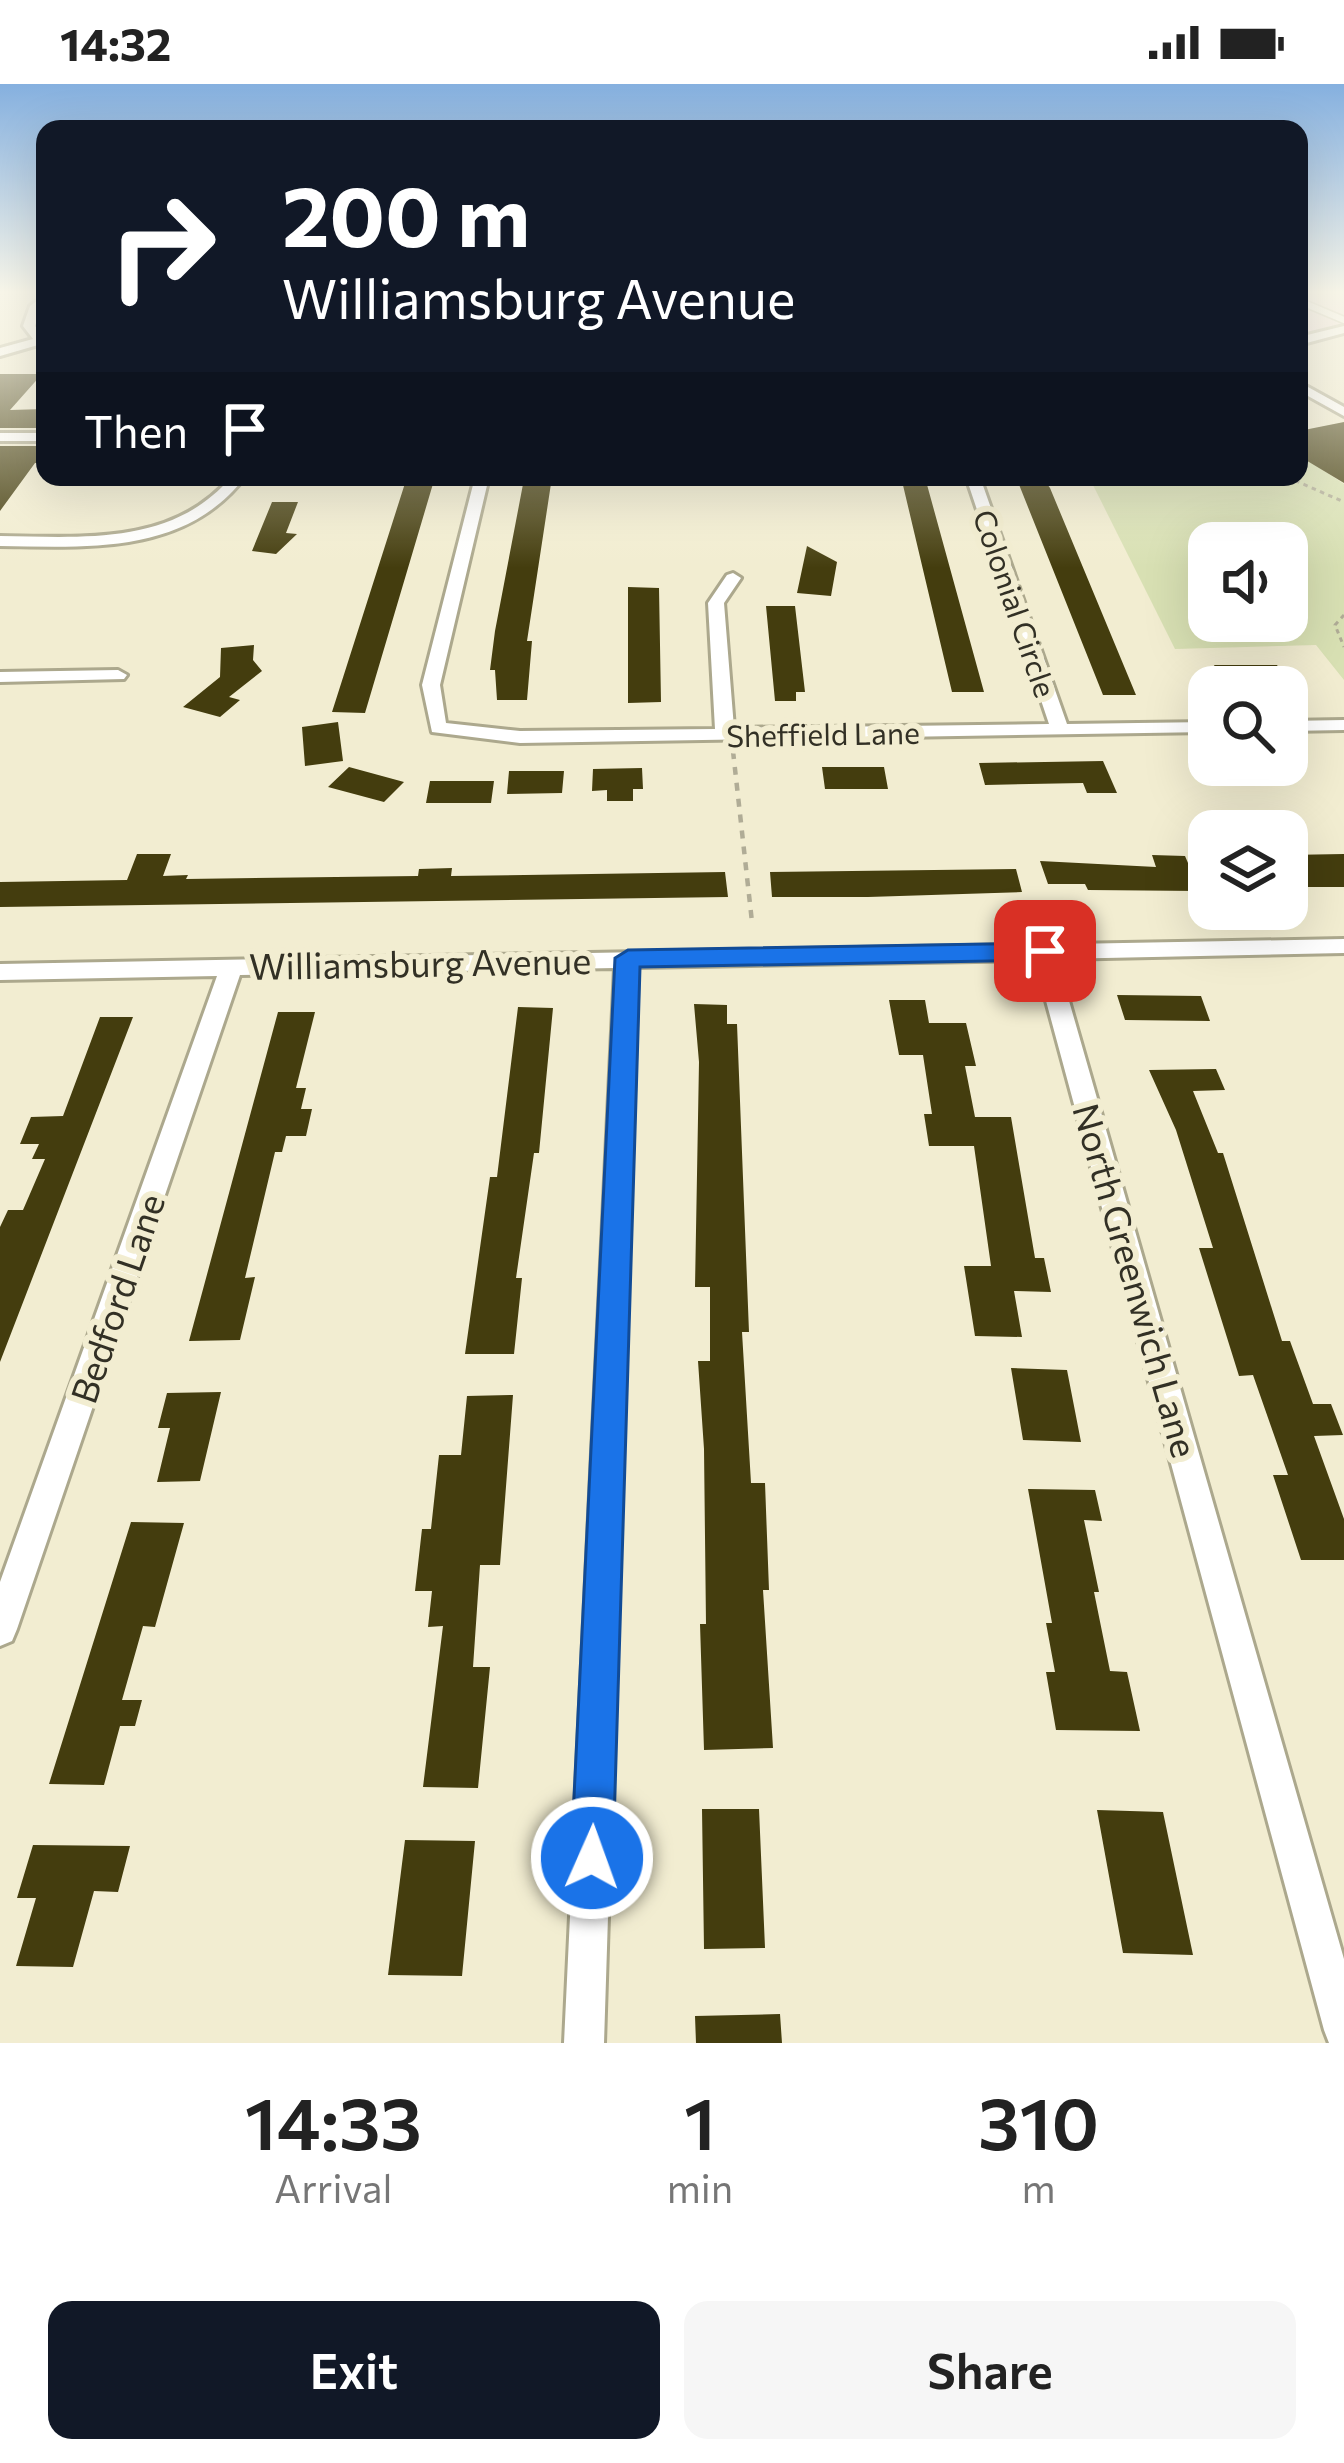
<!DOCTYPE html>
<html lang="en">
<head>
<meta charset="utf-8">
<style>
	:root { --surface:#fff; --page:#f6f6f6; --text:#222; --muted:#767676; --accent:#111827 }
	body { margin:0; font-family:Commissioner,sans-serif; background:var(--page); color:var(--text); height:100vh; display:flex; flex-direction:column; font-size:45px; white-space:nowrap }
	* { box-sizing:border-box; margin:0 }
	p { font-size:39px; color:var(--muted) }
	.icon { flex:none; width:66px; height:66px; fill:none; stroke:currentColor; stroke-width:2; stroke-linecap:round; stroke-linejoin:round }
	.map { position:relative; height:1959px; overflow:hidden }
	.side { display:flex; flex-direction:column; background:var(--surface); flex:1 }
	.side>* { flex:none }
	.guide { position:absolute; left:36px; top:36px; width:1272px; height:366px; border-radius:24px; box-shadow:0 12px 48px #0002; background:#111827; color:#fff; overflow:hidden }
	.fabs { position:absolute; left:1188px; top:438px; display:grid; gap:24px }
	.fabs a { display:grid; place-items:center; width:120px; height:120px; border-radius:24px; background:var(--surface); box-shadow:0 12px 48px #0002; font-size:60px }
	.pin { position:absolute; display:grid; place-items:center; width:102px; height:102px; color:#fff; margin:-51px; border-radius:24px; box-shadow:0 6px 18px #0006 }
	.me { position:absolute; width:132px; margin:-66px; rotate:2deg; stroke-linejoin:round; filter:drop-shadow(0 0 9px #0008) }
	.turn { display:flex; align-items:center; gap:42px; height:252px; padding:0 48px; font-size:54px }
	.turn .icon { width:156px; height:156px; stroke-width:2.5 }
	.turn b { display:block; font-size:84px; line-height:102px }
	.then { display:flex; align-items:center; height:114px; padding:0 48px; background:#0003; gap:24px; font-size:45px }
	.eta { display:flex; justify-content:space-evenly; align-items:center; height:204px; text-align:center }
	.eta b { font-size:72px; font-weight:600; line-height:84px }
	.primary-button { display:flex; gap:24px; margin-top:auto; padding:24px 48px }
	.primary-button a { flex:1; height:138px; border-radius:24px; background:var(--accent); color:#fff; font-size:48px; font-weight:600; line-height:138px; text-align:center }
	.primary-button a+a { background:var(--page); color:var(--text) }
	.status { display:flex; justify-content:space-between; align-items:center; height:84px; padding:0 60px; background:var(--surface); direction:ltr }
	.status svg { height:33px; fill:currentColor }
	.map>svg:first-child { display:block }
	.commercial { fill:#f5dbe0 }
	.green { fill:#d8e0b3; fill-rule:evenodd }
	.building { fill:#443d0e }
	.lines { fill:none; stroke-linecap:round; stroke-linejoin:round }
	.lane-casing { stroke:#aca88d; stroke-width:9 }
	.street-casing { stroke:#aca88d; stroke-width:6 }
	.path-far1 { stroke:#b0ac96; stroke-width:3; stroke-dasharray:4.5 4.5; stroke-linecap:butt }
	.path { stroke:#b0ac96; stroke-width:4.5; stroke-dasharray:8 8; stroke-linecap:butt }
	.lane { stroke:#fff; stroke-width:6 }
	.street { fill:#fff; fill-rule:evenodd }
	.route { fill:#1a73e8; stroke:#114b97; stroke-width:3 }
	.labels { text-anchor:middle; dominant-baseline:central; stroke-width:12; stroke-linejoin:round; paint-order:stroke }
	.far-street-label { font-size:30px; fill:#323025; stroke:#f2edd1 }
	.street-label { font-size:36px; fill:#323025; stroke:#f2edd1 }
</style>
</head>
<body>
<div class="status"><b>14:32</b><svg viewBox="0 0 49 12"><path d="M0 12V9h3v3zM5 12V6h3v6zM10 12V3h3v9zM15 12V0h3v12zM26 1h20v11H26zM47 4h2v5h-2z"/></svg></div>
<div class="map">
<svg width="1344" height="1959" viewBox="0 0 1344 1959">
	<rect width="100%" height="100%" fill="#f2edd1"/>
	<!-- commercial -->
	<path class="commercial" d="M 1299,210 L 1344,210 L 1344,243 L 1299,253 Z"/>
	<!-- green -->
	<path class="green" d="M 1299,370 L 1344,400 L 1344,596 L 1316,561 L 1175,565 L 1089,393 L 1299,393 ZM 1209,459 L 1287,459 L 1287,537 L 1209,537 Z"/>
	<!-- building -->
	<path class="building" d="M 0,290 L 42,290 L 10,326 L 45,325 L 45,344 L 0,344 Z
		M 1344,338 L 1344,399 L 1299,372 L 1299,347 Z
		M 0,362 L 45,362 L 45,379 L 35,379 L 0,427 Z
		M 407,393 L 435,393 L 373,602 L 365,629 L 332,628 Z
		M 552,393 L 527,557 L 532,557 L 527,616 L 497,616 L 495,586 L 490,586 L 495,547 L 524,395 Z
		M 1016,393 L 1042,393 L 1050,404 L 1136,611 L 1103,611 Z
		M 902,397 L 926,397 L 984,608 L 952,608 Z
		M 272,418 L 298,418 L 286,449 L 297,450 L 276,470 L 252,467 Z
		M 807,462 L 837,478 L 831,512 L 797,509 Z
		M 628,503 L 659,504 L 661,618 L 628,619 Z
		M 766,522 L 795,522 L 805,608 L 796,608 L 796,617 L 775,617 Z
		M 254,561 L 253,576 L 262,587 L 229,613 L 240,616 L 220,633 L 183,623 L 220,593 L 221,564 Z
		M 1214,581 L 1277,581 L 1291,603 L 1226,603 Z
		M 338,638 L 343,677 L 305,682 L 302,643 Z
		M 1103,677 L 1117,709 L 1087,709 L 1083,699 L 985,701 L 979,679 Z
		M 349,683 L 404,698 L 384,718 L 328,703 Z
		M 822,683 L 884,683 L 888,705 L 825,705 Z
		M 642,684 L 643,705 L 633,705 L 633,717 L 607,717 L 607,706 L 592,707 L 593,685 Z
		M 509,687 L 564,687 L 562,709 L 507,710 Z
		M 430,697 L 494,697 L 491,719 L 426,719 Z
		M 137,770 L 171,770 L 163,792 L 188,791 L 186,795 L 418,792 L 419,785 L 452,784 L 451,792 L 725,788 L 728,813 L 0,823 L 0,798 L 127,796 Z
		M 1344,770 L 1344,803 L 1287,803 L 1287,771 Z
		M 1152,771 L 1185,772 L 1200,807 L 1088,806 L 1085,800 L 1048,800 L 1040,777 L 1156,783 Z
		M 1016,785 L 1022,808 L 868,813 L 772,813 L 770,788 Z
		M 1117,911 L 1201,912 L 1210,937 L 1125,936 Z
		M 889,916 L 925,916 L 929,939 L 966,939 L 976,982 L 965,982 L 975,1033 L 1011,1033 L 1035,1174 L 1044,1174 L 1051,1208 L 1014,1207 L 1022,1253 L 975,1252 L 964,1182 L 991,1182 L 974,1062 L 929,1062 L 924,1030 L 932,1030 L 923,971 L 899,971 Z
		M 694,920 L 727,921 L 727,940 L 737,940 L 749,1248 L 742,1248 L 751,1399 L 765,1399 L 769,1506 L 763,1506 L 773,1664 L 704,1666 L 700,1540 L 706,1540 L 704,1365 L 698,1277 L 710,1277 L 710,1203 L 695,1203 L 699,978 Z
		M 518,923 L 553,924 L 539,1069 L 534,1069 L 516,1194 L 522,1194 L 514,1270 L 465,1270 L 490,1093 L 497,1093 Z
		M 278,928 L 315,928 L 296,1004 L 306,1004 L 301,1025 L 312,1025 L 306,1052 L 286,1052 L 282,1068 L 275,1068 L 245,1194 L 255,1193 L 240,1256 L 189,1257 Z
		M 100,933 L 133,933 L 0,1278 L 0,1143 L 8,1126 L 23,1126 L 45,1075 L 32,1075 L 39,1060 L 20,1060 L 31,1033 L 63,1032 Z
		M 1216,985 L 1225,1006 L 1193,1007 L 1218,1069 L 1223,1069 L 1282,1257 L 1290,1257 L 1313,1320 L 1331,1320 L 1343,1351 L 1314,1352 L 1344,1435 L 1344,1476 L 1301,1476 L 1273,1391 L 1288,1391 L 1253,1291 L 1239,1292 L 1199,1164 L 1213,1164 L 1176,1046 L 1149,986 Z
		M 1011,1284 L 1067,1286 L 1081,1358 L 1023,1356 Z
		M 221,1308 L 200,1397 L 157,1398 L 170,1344 L 158,1344 L 167,1309 Z
		M 513,1311 L 500,1481 L 480,1481 L 473,1583 L 490,1583 L 478,1704 L 423,1703 L 443,1542 L 428,1543 L 432,1507 L 415,1507 L 422,1445 L 431,1445 L 439,1371 L 461,1371 L 467,1312 Z
		M 1028,1405 L 1095,1406 L 1102,1437 L 1084,1436 L 1099,1508 L 1094,1508 L 1110,1587 L 1127,1588 L 1140,1647 L 1056,1646 L 1046,1588 L 1055,1588 L 1046,1539 L 1052,1539 Z
		M 131,1438 L 184,1439 L 155,1543 L 143,1542 L 122,1616 L 142,1616 L 135,1642 L 120,1642 L 104,1701 L 49,1700 Z
		M 702,1725 L 759,1725 L 765,1864 L 704,1865 Z
		M 1097,1726 L 1163,1728 L 1193,1871 L 1123,1869 Z
		M 405,1756 L 475,1757 L 462,1892 L 388,1891 Z
		M 33,1761 L 130,1762 L 118,1808 L 94,1807 L 73,1883 L 16,1882 L 36,1814 L 17,1814 Z
		M 780,1930 L 782,1959 L 696,1959 L 695,1932 Z"/>
	<g class="lines">
		<!-- lane casing -->
		<g class="lane-casing">
			<path id="lane" d="M 1299,217 L 1344,236"/>
		</g>
		<!-- street casing -->
		<g class="street-casing">
			<path id="street" d="M 45,211 L 35,242 L 45,254 L 45,265 L 38,261 L 0,272 L 0,264 L 33,255 L 23,242 L 30,222 Z
				M 1344,242 L 1344,249 L 1299,261 L 1299,253 Z
				M 1299,298 L 1344,323 L 1344,332 L 1299,307 Z
				M 0,349 L 45,349 L 45,357 L 0,357 Z
				M 231,393 L 245,393 C 185,471 89,463 0,462 L 0,452 C 82,453 173,462 231,393 Z
				M 475,393 L 489,393 L 440,601 L 446,639 L 520,647 L 715,645 L 708,519 L 727,491 L 733,489 L 741,494 L 724,519 L 734,644 L 1049,640 L 966,393 L 980,393 L 1067,640 L 1209,638 L 1209,648 L 520,659 L 432,648 L 422,601 Z
				M 118,586 L 127,591 L 124,595 L 0,598 L 0,588 Z
				M 1344,636 L 1344,646 L 1287,647 L 1287,637 Z
				M 1344,855 L 1344,869 L 1057,875 L 1344,1875 L 1344,1959 L 1329,1959 L 1324,1946 L 1035,876 L 638,883 L 604,1959 L 564,1959 L 615,884 L 240,891 L 17,1545 L 12,1557 L 0,1562 L 0,1498 L 217,892 L 0,896 L 0,880 Z"/>
		</g>
		<!-- path-far1 -->
		<path class="path-far1" d="M 1287,393 L 1344,418
			M 1344,531 L 1335,541 L 1344,563"/>
		<!-- path -->
		<path class="path" d="M 733,667 L 752,838"/>
		<!-- lane -->
		<use href="#lane" class="lane"/>
		<!-- street -->
		<use href="#street" class="street"/>
	</g>
	<!-- sky -->
	<linearGradient id="sky" x2="0" y2="1"><stop stop-color="#85b0df"/><stop offset="0.43" stop-color="#f9f7ea"/><stop offset="1" stop-color="#f9f7ea" stop-opacity="0"/></linearGradient>
	<rect width="1344" height="484" fill="url(#sky)"/>
	<!-- route -->
	<path class="route" d="M 1045,859 L 1057,867 L 1045,876 L 640,883 L 613,1774 L 607,1790 L 592,1796 L 577,1790 L 571,1774 L 615,874 L 628,866 Z"/>
	<g class="labels">
		<!-- far-street labels -->
		<g class="far-street-label">
			<text transform="translate(1016 519) rotate(71)">Colonial Circle</text>
			<text transform="translate(823 649) rotate(-1)">Sheffield Lane</text>
		</g>
		<!-- street labels -->
		<g class="street-label">
			<text transform="translate(420 878) rotate(-1)">Williamsburg Avenue</text>
			<text transform="translate(1137 1196) rotate(74)">North Greenwich Lane</text>
			<text transform="translate(116 1214) rotate(-71)">Bedford Lane</text>
		</g>
	</g>
</svg>
<div class="fabs">
<a><svg class="icon" aria-label="sound" viewBox="0 0 24 24"><path d="M4 9h4l5-4v14l-5-4H4zM17 9q2 3 0 6"/></svg></a>
<a><svg class="icon" aria-label="search" viewBox="0 0 24 24"><circle cx="10" cy="10" r="6"/><path d="M15 15l6 6"/></svg></a>
<a><svg class="icon" aria-label="layers" viewBox="0 0 24 24"><path d="M12 4l9 5-9 5-9-5zM3 14l9 5 9-5"/></svg></a>
</div>
<div class="pin" style="left:1045px;top:867px;background:#d93025"><svg class="icon" aria-label="arrive" viewBox="0 0 24 24"><path d="M6 21V4h12l-3 4 3 4H6"/></svg></div>
<svg class="me" style="left:592px;top:1774px" viewBox="-20 -20 40 40"><circle r="17" fill="#1a73e8" stroke="#fff" stroke-width="3"/><path d="M0-11L8 9 0 5-8 9z" fill="#fff"/></svg>
<div class="guide">
<div class="turn"><svg class="icon" aria-label="right" viewBox="0 0 24 24"><path d="M7 20v-9h11M14 6l5 5-5 5"/></svg><div><b>200 m</b>Williamsburg Avenue</div></div>
<div class="then">Then<svg class="icon" aria-label="arrive" viewBox="0 0 24 24"><path d="M6 21V4h12l-3 4 3 4H6"/></svg></div>
</div>
</div>
<section class="side">
<div class="eta">
<div><b>14:33</b><p>Arrival</p></div>
<div><b>1</b><p>min</p></div>
<div><b>310</b><p>m</p></div>
</div>
<div class="primary-button"><a>Exit</a><a>Share</a></div>
</section>
</body>
</html>
